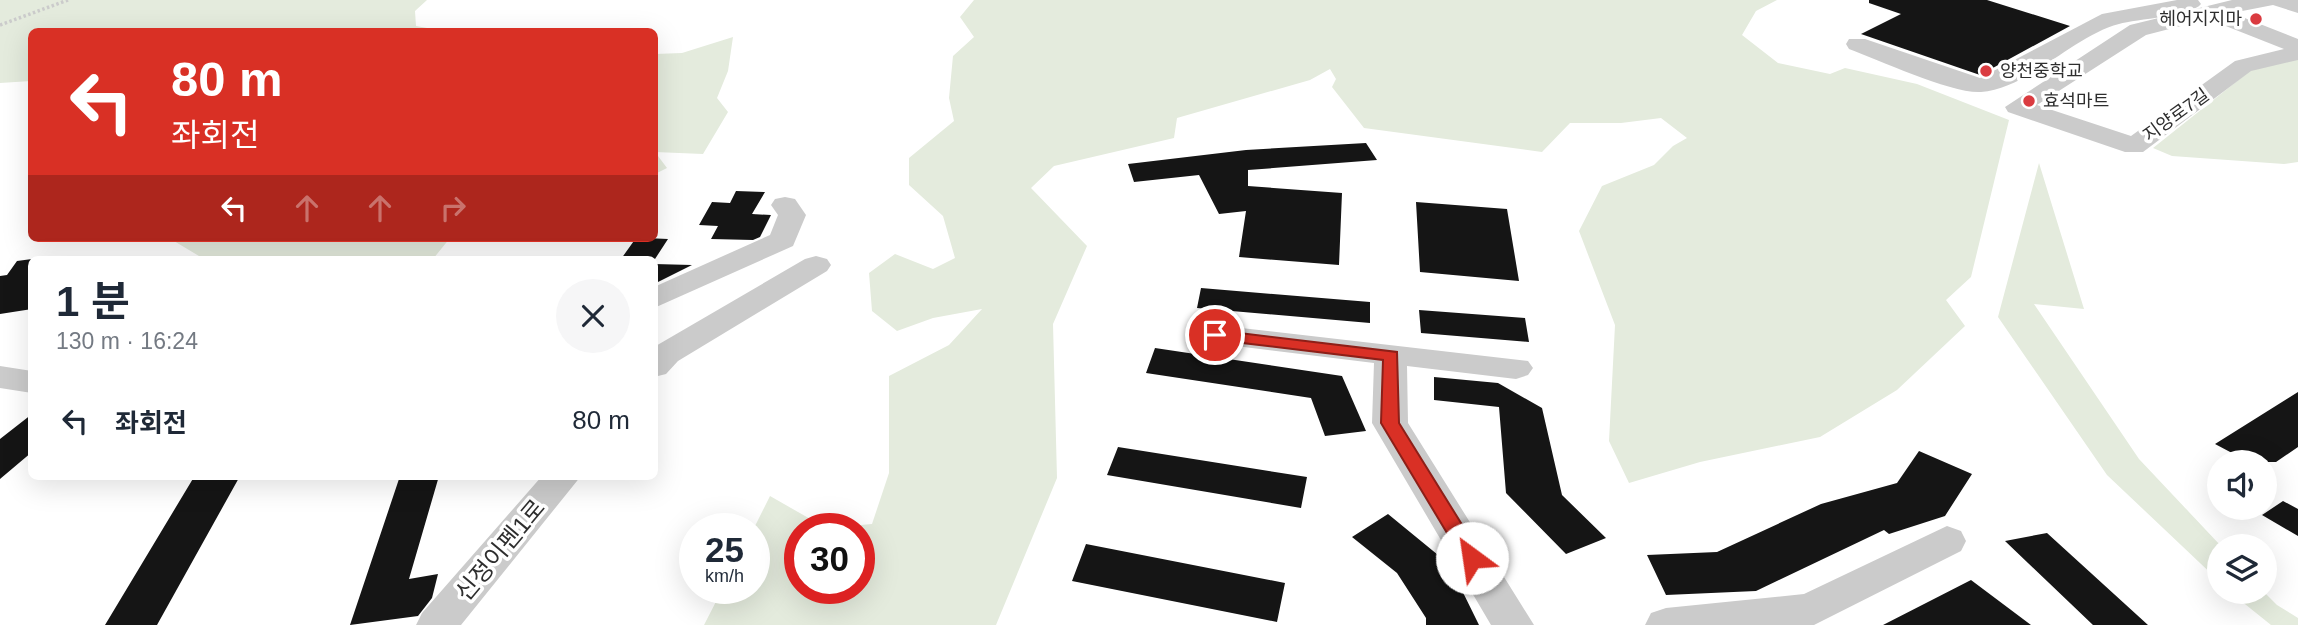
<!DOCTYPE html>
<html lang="ko">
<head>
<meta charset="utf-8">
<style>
	:root { --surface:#fff; --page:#f6f6f7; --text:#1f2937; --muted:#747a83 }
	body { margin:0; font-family:Arial,"Noto Sans KR",sans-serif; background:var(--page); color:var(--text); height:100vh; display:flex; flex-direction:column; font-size:26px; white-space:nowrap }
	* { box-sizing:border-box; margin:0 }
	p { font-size:23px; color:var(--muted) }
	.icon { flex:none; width:38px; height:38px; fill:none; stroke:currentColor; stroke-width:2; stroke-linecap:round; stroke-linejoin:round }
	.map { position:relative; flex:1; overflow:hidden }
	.panel { position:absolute; left:28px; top:256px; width:630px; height:224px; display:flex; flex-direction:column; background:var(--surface); border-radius:10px; box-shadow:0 7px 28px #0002 }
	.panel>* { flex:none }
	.top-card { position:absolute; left:28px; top:28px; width:630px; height:214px; border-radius:10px; box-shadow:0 7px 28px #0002; background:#d93025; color:#fff; overflow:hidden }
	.buttons { position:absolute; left:2207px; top:450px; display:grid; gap:14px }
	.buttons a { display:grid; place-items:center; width:70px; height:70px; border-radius:50%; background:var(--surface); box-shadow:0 7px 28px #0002; font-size:35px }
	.speed { position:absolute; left:679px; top:513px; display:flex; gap:14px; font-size:35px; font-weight:700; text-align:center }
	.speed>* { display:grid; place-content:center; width:91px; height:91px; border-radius:50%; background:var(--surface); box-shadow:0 7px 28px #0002; line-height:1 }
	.speed small { font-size:18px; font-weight:400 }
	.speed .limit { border:10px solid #d22; background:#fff; color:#111 }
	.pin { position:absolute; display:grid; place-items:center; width:60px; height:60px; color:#fff; margin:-30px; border:4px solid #fff; border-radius:50%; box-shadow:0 2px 7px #0007 }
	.me { position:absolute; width:77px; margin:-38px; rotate:329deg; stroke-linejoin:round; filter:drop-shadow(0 0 5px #0008) }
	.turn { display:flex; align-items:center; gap:24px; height:147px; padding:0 28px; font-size:32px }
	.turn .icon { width:91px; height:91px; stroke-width:2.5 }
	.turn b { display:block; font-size:49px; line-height:60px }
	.lanes { display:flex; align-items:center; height:66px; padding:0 28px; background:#0003; justify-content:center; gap:35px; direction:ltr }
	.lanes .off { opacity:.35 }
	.round { display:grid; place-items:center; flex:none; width:74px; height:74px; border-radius:37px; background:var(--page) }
	.summary { display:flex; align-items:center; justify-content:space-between; height:119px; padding:0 28px }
	h1 { font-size:42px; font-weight:700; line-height:52px }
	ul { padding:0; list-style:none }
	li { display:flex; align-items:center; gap:21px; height:91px; padding:0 28px }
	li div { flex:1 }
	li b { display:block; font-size:26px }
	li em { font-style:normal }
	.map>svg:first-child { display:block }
	.green { fill:#e4ebdd; fill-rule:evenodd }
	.building { fill:#151515 }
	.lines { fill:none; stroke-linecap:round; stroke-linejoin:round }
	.path { stroke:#cbcbcb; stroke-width:3.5; stroke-dasharray:2.5 2.5; stroke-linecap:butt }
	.minor { fill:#cbcbcb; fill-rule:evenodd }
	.route { fill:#d93025; stroke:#8d1f18; stroke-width:2 }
	.poi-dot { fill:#da3b40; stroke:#fff; stroke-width:2.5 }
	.labels { text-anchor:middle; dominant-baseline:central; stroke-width:7; stroke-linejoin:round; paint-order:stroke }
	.far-poi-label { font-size:18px; fill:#2e2e2e; stroke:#fff; text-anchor:start }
	.far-street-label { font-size:18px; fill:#2e2e2e; stroke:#fff }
	.near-street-label { font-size:24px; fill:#2e2e2e; stroke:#fff }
</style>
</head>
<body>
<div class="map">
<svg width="2298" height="625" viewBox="0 0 2298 625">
	<rect width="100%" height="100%" fill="#fff"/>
	<!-- green -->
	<path class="green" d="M 0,0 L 427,0 L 415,11 L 416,26 L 444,31 L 32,32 L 31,81 L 0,83 Z
		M 974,0 L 1777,0 L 1756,11 L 1742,35 L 1778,63 L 1830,74 L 1845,68 L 1917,84 L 2009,120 L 1971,277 L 1946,300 L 1965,326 L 1897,390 L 1820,437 L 1700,462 L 1629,483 L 1609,441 L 1615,325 L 1579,231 L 1602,186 L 1654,165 L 1673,146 L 1687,138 L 1661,118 L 1621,123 L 1570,123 L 1542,152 L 1364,128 L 1332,87 L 1336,79 L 1330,69 L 1310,80 L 1177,118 L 1174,138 L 1054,166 L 1031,188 L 1087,246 L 1053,324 L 1057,478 L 996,625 L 704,625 L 723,588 L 754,588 L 754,528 L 770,496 L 826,528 L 872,524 L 889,473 L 889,376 L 949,345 L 982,309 L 933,318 L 897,331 L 872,311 L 869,273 L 895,254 L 933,269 L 955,258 L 943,216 L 909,185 L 909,158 L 954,121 L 949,98 L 953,56 L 974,37 L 960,17 ZM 859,528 L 859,588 L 800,588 L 800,528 Z
		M 733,37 L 728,71 L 717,98 L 728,112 L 703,154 L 655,152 L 667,168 L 655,174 L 655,54 L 682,53 Z
		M 2298,58 L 2298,162 L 2284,164 L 2172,156 L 2153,148 L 2251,70 Z
		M 2039,163 L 2084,309 L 2034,304 L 2139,459 L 2221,546 L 2219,581 L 2107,475 L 1998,317 Z
		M 169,238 L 450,238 L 433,259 L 204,259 Z
		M 2230,592 L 2264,592 L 2277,605 L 2298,618 L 2298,625 L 2271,625 Z"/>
	<!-- building -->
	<path class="building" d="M 1869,0 L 1987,0 L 2070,26 L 1980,75 L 1861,34 L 1901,14 L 1869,3 Z
		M 1366,143 L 1377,160 L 1248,170 L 1248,186 L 1342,193 L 1339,265 L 1239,257 L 1246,211 L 1219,214 L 1199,175 L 1134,182 L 1128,164 L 1246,150 Z
		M 736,191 L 765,192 L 752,214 L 771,215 L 760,237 L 753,240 L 711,239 L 718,226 L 699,225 L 712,202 L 730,203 Z
		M 1416,202 L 1507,209 L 1519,281 L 1420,272 Z
		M 636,238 L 646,238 L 668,239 L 655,259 L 621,259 Z
		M 32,259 L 32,309 L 0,314 L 0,276 L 7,275 L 17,261 Z
		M 654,264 L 692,265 L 654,284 Z
		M 1201,288 L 1370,302 L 1370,323 L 1197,308 Z
		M 1419,310 L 1525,318 L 1529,342 L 1421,333 Z
		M 1155,348 L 1342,376 L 1366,431 L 1325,436 L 1311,398 L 1146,373 Z
		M 1434,377 L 1498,383 L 1542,408 L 1562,495 L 1606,538 L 1566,554 L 1506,493 L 1499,407 L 1434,400 Z
		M 2298,392 L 2298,447 L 2276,462 L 2249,462 L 2215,444 Z
		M 32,414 L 32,452 L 0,479 L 0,439 Z
		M 1118,447 L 1307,477 L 1301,508 L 1107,475 Z
		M 1919,451 L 1972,474 L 1945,516 L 1889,534 L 1884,530 L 1756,591 L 1666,595 L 1647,555 L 1717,552 L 1821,504 L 1897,483 Z
		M 240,476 L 157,625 L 105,625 L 194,477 Z
		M 400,476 L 439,476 L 409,579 L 438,574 L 432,598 L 418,616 L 350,625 Z
		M 2283,501 L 2298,509 L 2298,536 L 2262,515 Z
		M 1388,514 L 1449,564 L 1479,625 L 1426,625 L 1426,618 L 1397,573 L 1352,537 Z
		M 2047,533 L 2148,625 L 2093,625 L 2005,541 Z
		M 1086,544 L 1285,583 L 1277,622 L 1072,581 Z
		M 1971,580 L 2031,625 L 1883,625 Z"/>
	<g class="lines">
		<!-- path -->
		<path class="path" d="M 0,25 L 68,0"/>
		<!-- minor -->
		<path class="minor" d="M 2177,0 L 2198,0 L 2201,4 C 2192,16 2136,19 2119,24 C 2073,36 2029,88 1981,92 C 1952,94 1879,60 1849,49 L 1846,44 L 1849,39 L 1865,39 L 1980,78 L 2102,14 Z
			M 2232,0 L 2298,0 L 2298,13 L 2273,5 L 2232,13 L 2298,39 L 2298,60 L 2251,71 L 2143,152 L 2125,152 L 2008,112 L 2005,107 L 2130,25 ZM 2208,19 L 2284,49 L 2235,61 L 2131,136 L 2037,105 L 2146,35 Z
			M 785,197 L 795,199 L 806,215 L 793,246 L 654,308 L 654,287 L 770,235 L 778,215 L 771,205 L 775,199 Z
			M 816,256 L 827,259 L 831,265 L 827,271 L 678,361 L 666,374 L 654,377 L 654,347 L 805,259 Z
			M 1215,325 L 1528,361 L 1533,368 L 1528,375 L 1516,379 L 1407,366 L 1408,423 L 1534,625 L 1491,625 L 1372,423 L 1374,363 L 1204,342 L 1199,335 L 1204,328 Z
			M 0,366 L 32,371 L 32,393 L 0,388 Z
			M 542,476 L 581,476 L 461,625 L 416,625 L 422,613 Z
			M 1947,526 L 1961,531 L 1966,541 L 1961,551 L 1814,625 L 1645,625 L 1651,613 L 1666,608 L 1804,594 Z"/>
	</g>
	<!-- route -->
	<path class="route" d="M 1215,330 L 1397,352 L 1399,423 L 1479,552 L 1482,558 L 1479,563 L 1465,563 L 1381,423 L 1383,360 L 1209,339 L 1209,332 Z"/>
	<!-- markers -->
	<g class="poi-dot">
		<circle cx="2256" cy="19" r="7"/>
		<circle cx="1986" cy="71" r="7"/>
		<circle cx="2029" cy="101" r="7"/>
	</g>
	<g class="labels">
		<!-- far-poi labels -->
		<g class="far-poi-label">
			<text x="2242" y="19" text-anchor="end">헤어지지마</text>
			<text x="2000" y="71">양천중학교</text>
			<text x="2043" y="101">효석마트</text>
		</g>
		<!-- far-street labels -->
		<g class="far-street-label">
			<text transform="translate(2176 115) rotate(-36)">지양로7길</text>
		</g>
		<!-- near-street labels -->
		<g class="near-street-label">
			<text transform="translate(500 550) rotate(-50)">신정이펜1로</text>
		</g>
	</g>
</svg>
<div class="buttons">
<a><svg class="icon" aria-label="sound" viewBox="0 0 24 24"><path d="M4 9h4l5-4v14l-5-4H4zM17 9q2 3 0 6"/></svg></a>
<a><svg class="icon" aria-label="layers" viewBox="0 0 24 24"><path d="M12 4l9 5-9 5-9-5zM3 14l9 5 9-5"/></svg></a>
</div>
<div class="speed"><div>25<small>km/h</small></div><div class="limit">30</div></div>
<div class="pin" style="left:1215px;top:335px;background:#d93025"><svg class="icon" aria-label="arrive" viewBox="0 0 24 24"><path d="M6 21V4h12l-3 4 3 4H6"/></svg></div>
<svg class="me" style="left:1472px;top:558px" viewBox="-20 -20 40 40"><circle r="19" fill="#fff"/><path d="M0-13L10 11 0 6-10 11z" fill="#d93025"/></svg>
<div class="top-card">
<div class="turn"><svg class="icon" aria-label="left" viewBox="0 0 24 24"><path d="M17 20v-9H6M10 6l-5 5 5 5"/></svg><div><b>80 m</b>좌회전</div></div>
<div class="lanes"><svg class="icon" aria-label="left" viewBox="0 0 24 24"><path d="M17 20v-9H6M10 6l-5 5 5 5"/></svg><svg class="icon off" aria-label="ahead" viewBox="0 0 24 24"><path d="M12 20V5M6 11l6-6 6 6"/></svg><svg class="icon off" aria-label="ahead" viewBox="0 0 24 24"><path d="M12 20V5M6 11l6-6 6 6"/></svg><svg class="icon off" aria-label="right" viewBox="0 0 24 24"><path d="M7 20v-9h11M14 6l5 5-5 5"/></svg></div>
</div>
<section class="panel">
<div class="summary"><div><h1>1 분</h1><p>130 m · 16:24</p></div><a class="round"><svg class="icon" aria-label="close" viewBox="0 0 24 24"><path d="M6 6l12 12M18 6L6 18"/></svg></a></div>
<ul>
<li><svg class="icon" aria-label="left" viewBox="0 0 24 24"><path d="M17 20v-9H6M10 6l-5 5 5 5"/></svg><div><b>좌회전</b></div><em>80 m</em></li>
</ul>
</section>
</div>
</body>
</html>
